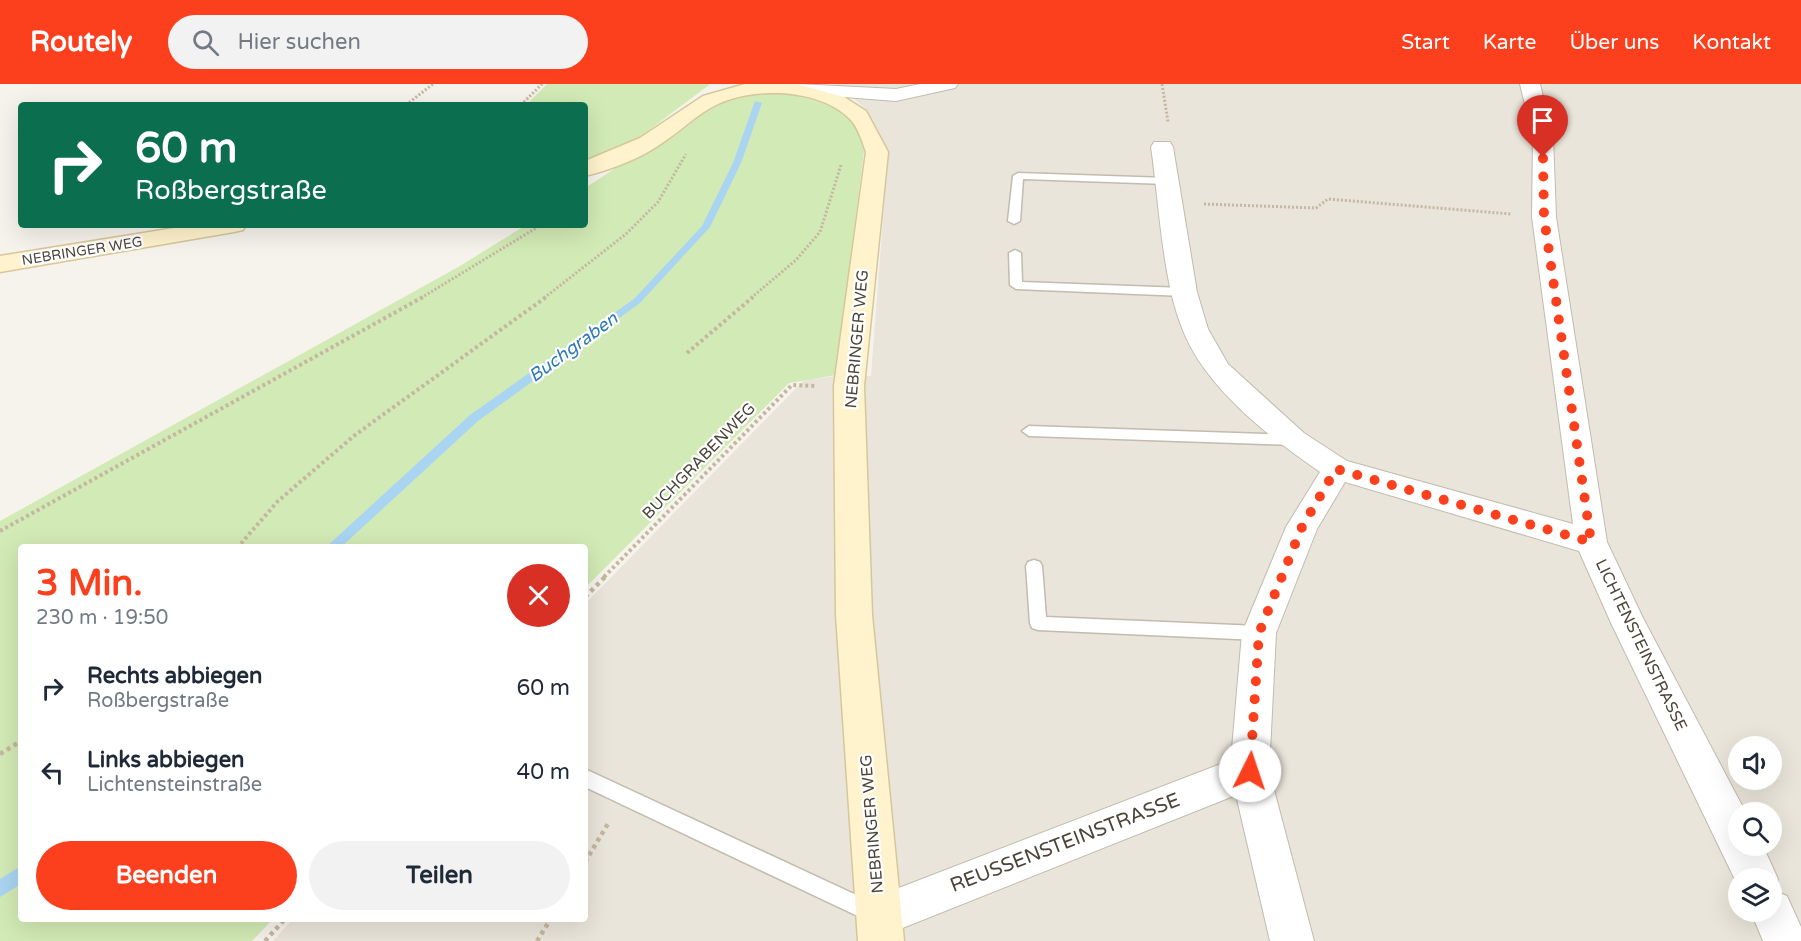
<!DOCTYPE html>
<html lang="de">
<head>
<meta charset="utf-8">
<style>
	:root { --surface:#fff; --page:#f2f2f3; --text:#1f2937; --muted:#747a83; --accent:#fc3f1d }
	body { margin:0; font-family:"Varela Round",sans-serif; background:var(--page); color:var(--text); height:100vh; display:flex; flex-direction:column; font-size:22px; white-space:nowrap }
	* { box-sizing:border-box; margin:0 }
	p { font-size:20px; color:var(--muted) }
	.icon { flex:none; width:33px; height:33px; fill:none; stroke:currentColor; stroke-width:2; stroke-linecap:round; stroke-linejoin:round }
	.map { position:relative; flex:1; overflow:hidden }
	.drawer { position:absolute; left:18px; top:460px; width:570px; height:378px; display:flex; flex-direction:column; background:var(--surface); border-radius:6px; box-shadow:0 6px 24px #0002 }
	.drawer>* { flex:none }
	.banner { position:absolute; left:18px; top:18px; width:570px; height:126px; border-radius:6px; box-shadow:0 6px 24px #0002; background:#0b6e4f; color:#fff; overflow:hidden }
	.controls { position:absolute; left:1728px; top:652px; display:grid; gap:12px }
	.controls a { display:grid; place-items:center; width:54px; height:54px; border-radius:50%; background:var(--surface); box-shadow:0 6px 24px #0002; font-size:30px }
	.pin { position:absolute; display:grid; place-items:center; width:51px; height:51px; color:#fff; margin:-62px -26px; border-radius:50% 50% 50% 0; rotate:-45deg; box-shadow:0 0 6px #0007 }
	.pin .icon { rotate:45deg }
	.me { position:absolute; width:66px; margin:-33px; rotate:4deg; stroke-linejoin:round; filter:drop-shadow(0 0 4px #0008) }
	.turn { display:flex; align-items:center; gap:21px; height:126px; padding:0 18px; font-size:27px }
	.turn .icon { width:78px; height:78px; stroke-width:2.5 }
	.turn b { display:block; font-size:42px; line-height:51px }
	.round { display:grid; place-items:center; flex:none; width:63px; height:63px; border-radius:32px; background:var(--page) }
	.overview { display:flex; align-items:center; justify-content:space-between; height:102px; padding:0 18px }
	h1 { font-size:36px; font-weight:800; line-height:45px; color:var(--accent) }
	.button { display:flex; gap:12px; margin-top:auto; padding:12px 18px }
	.button a { flex:1; height:69px; border-radius:36px; background:var(--accent); color:#fff; font-size:24px; font-weight:800; line-height:69px; text-align:center }
	.button a+a { background:var(--page); color:var(--text) }
	ul { padding:0; list-style:none }
	li { display:flex; align-items:center; gap:18px; height:84px; padding:0 18px }
	li div { flex:1 }
	li b { display:block; font-size:22px }
	li em { font-style:normal }
	header { display:flex; align-items:center; gap:36px; box-sizing:border-box; height:84px; padding:0 30px; background:var(--accent); color:#fff }
	header strong { font-size:28px }
	nav { display:flex; gap:33px; margin-inline-start:auto; font-size:21px }
	.search { width:420px; height:54px; background:var(--page); display:flex; align-items:center; gap:15px; box-sizing:border-box; padding:0 21px; border-radius:33px; color:var(--muted); font-size:22px }
	.map>svg:first-child { display:block }
	.residential { fill:#eae5da; fill-rule:evenodd }
	.green { fill:#d2eab5 }
	.lines { fill:none; stroke-linecap:round; stroke-linejoin:round }
	.stream { fill:#a9d4f2; fill-rule:evenodd }
	.lane-casing { stroke:#c2bbae; stroke-width:3 }
	.street-casing { stroke:#c2bbae; stroke-width:2 }
	.secondary-casing { stroke:#d6c79b; stroke-width:3 }
	.path-far2 { stroke:#c4b79f; stroke-width:3; stroke-dasharray:2 2; stroke-linecap:butt }
	.path-far1 { stroke:#c4b79f; stroke-width:4; stroke-dasharray:3 3; stroke-linecap:butt }
	.path { stroke:#c4b79f; stroke-width:4.5; stroke-dasharray:4 4; stroke-linecap:butt }
	.lane { fill:#fff; fill-rule:evenodd }
	.street { fill:#fff; fill-rule:evenodd }
	.secondary { fill:#fff3cd; fill-rule:evenodd }
	.route { stroke:#fc3f1d; stroke-width:10; stroke-dasharray:0 18 }
	.labels { text-anchor:middle; dominant-baseline:central; stroke-width:4.5; stroke-linejoin:round; paint-order:stroke }
	.far-street-label { font-size:14px; fill:#4b4439; stroke:#fff }
	.street-label { font-size:16px; fill:#4b4439; stroke:#fff }
	.water-label { font-size:18px; font-style:italic; fill:#2e7ab2; stroke:#fff }
	.near-street-label { font-size:20px; fill:#4b4439; stroke:#fff }
</style>
</head>
<body>
<header>
<strong>Routely</strong>
<div class="search"><svg class="icon" aria-label="search" viewBox="0 0 24 24"><circle cx="10" cy="10" r="6"/><path d="M15 15l6 6"/></svg>Hier suchen</div>
<nav><a>Start</a><a>Karte</a><a>Über uns</a><a>Kontakt</a></nav>
</header>
<div class="map">
<svg width="1801" height="857" viewBox="0 0 1801 857">
	<rect width="100%" height="100%" fill="#f6f3ec"/>
	<!-- residential -->
	<path class="residential" d="M 835,0 L 1801,0 L 1801,857 L 273,857 L 292,836 L 585,836 L 585,520 L 804,296 L 836,292 L 871,292 L 888,69 L 866,25 ZM 1738,663 L 1772,663 L 1772,696 L 1738,696 ZM 1738,729 L 1772,729 L 1772,762 L 1738,762 ZM 1738,795 L 1772,795 L 1772,828 L 1738,828 Z"/>
	<!-- green -->
	<path class="green" d="M 547,0 L 709,0 L 709,1 L 641,52 L 585,80 L 585,21 L 526,21 Z
		M 761,8 C 785,8 839,17 855,37 C 860,43 862,53 865,59 L 836,291 L 789,299 L 585,504 L 585,464 L 21,464 L 21,836 L 272,836 L 252,857 L 0,857 L 0,437 L 460,182 L 526,141 L 585,141 L 585,104 L 711,22 Z"/>
	<g class="lines">
		<!-- stream -->
		<path class="stream" d="M 755,17 L 762,19 L 741,79 L 710,143 L 640,219 L 478,337 L 340,464 L 325,464 L 470,331 L 634,215 L 702,142 L 733,79 Z
			M 21,782 L 21,800 L 0,813 L 0,795 Z"/>
		<!-- lane casing -->
		<g class="lane-casing">
			<path id="lane" d="M 1018,89 L 1167,94 L 1172,97 L 1167,100 L 1023,95 L 1020,137 L 1014,140 L 1008,137 L 1013,92 Z
				M 1015,166 L 1021,169 L 1022,198 L 1184,204 L 1190,208 L 1184,212 L 1016,205 L 1010,201 L 1009,169 Z
				M 1029,342 L 1294,351 L 1301,356 L 1294,361 L 1029,352 L 1022,347 Z
				M 1034,476 L 1040,478 L 1042,482 L 1046,533 L 1259,542 L 1265,544 L 1267,549 L 1265,554 L 1259,556 L 1038,546 L 1032,544 L 1030,539 L 1026,482 L 1028,478 Z
				M 585,685 L 880,822 L 883,829 L 880,836 L 873,839 L 866,836 L 585,703 Z"/>
		</g>
		<!-- street casing -->
		<g class="street-casing">
			<path id="street" d="M 798,0 L 896,5 L 920,0 L 958,0 L 955,4 L 896,17 L 805,10 L 798,8 L 795,4 Z
				M 1520,0 L 1540,0 L 1553,53 L 1556,133 L 1607,458 L 1643,534 L 1746,729 L 1738,729 L 1738,762 L 1763,762 L 1778,795 L 1773,806 L 1787,812 L 1801,843 L 1801,857 L 1763,857 L 1751,828 L 1772,828 L 1772,795 L 1738,795 L 1738,802 L 1611,539 L 1579,467 L 1345,398 L 1317,445 L 1276,549 L 1269,687 L 1314,857 L 1270,857 L 1236,711 L 880,853 L 865,847 L 859,832 L 865,817 L 1231,676 L 1242,549 L 1286,443 L 1320,388 C 1269,353 1204,303 1182,244 C 1162,194 1159,117 1151,63 L 1154,58 L 1170,58 L 1173,63 L 1197,208 L 1208,245 L 1228,280 L 1304,349 L 1347,377 L 1573,440 L 1532,133 L 1533,53 Z"/>
		</g>
		<!-- secondary casing -->
		<g class="secondary-casing">
			<path id="secondary" d="M 745,0 L 797,0 L 844,13 L 866,27 L 888,68 L 864,302 L 872,531 L 904,857 L 858,857 L 836,531 L 834,302 L 866,68 C 862,57 858,43 850,35 C 819,4 755,3 718,20 C 698,29 683,45 665,57 C 642,74 613,85 585,92 L 585,77 L 640,54 L 703,12 Z
				M 193,141 L 246,141 L 243,146 L 234,148 L 0,188 L 0,172 Z"/>
		</g>
		<!-- path-far2 -->
		<path class="path-far2" d="M 1162,0 L 1168,38
			M 406,21 L 433,0
			M 521,21 L 542,0
			M 1204,120 L 1316,124 L 1328,115 L 1511,130
			M 421,214 L 541,141
			M 544,214 L 626,150 L 658,118 L 686,70
			M 751,214 L 796,176 L 820,148 L 841,81"/>
		<!-- path-far1 -->
		<path class="path-far1" d="M 687,269 L 753,213
			M 0,447 L 423,213
			M 237,464 L 278,417 L 355,351 L 546,213
			M 604,493 L 792,301 L 815,302"/>
		<!-- path -->
		<path class="path" d="M 585,513 L 606,492
			M 0,670 L 21,657
			M 585,778 L 609,738
			M 265,857 L 284,836
			M 537,857 L 550,836"/>
		<!-- lane -->
		<use href="#lane" class="lane"/>
		<!-- street -->
		<use href="#street" class="street"/>
		<!-- secondary -->
		<use href="#secondary" class="secondary"/>
	</g>
	<g class="lines">
		<!-- route -->
		<path class="route" d="M 1250,687 L 1259,549 L 1302,443 L 1336,385 L 1591,458 L 1544,133 L 1543,73"/>
	</g>
	<g class="labels">
		<!-- far-street labels -->
		<g class="far-street-label">
			<text transform="translate(82 167) rotate(-9)">NEBRINGER WEG</text>
		</g>
		<!-- street labels -->
		<g class="street-label">
			<text transform="translate(857 255) rotate(-85)">NEBRINGER WEG</text>
			<text transform="translate(699 377) rotate(-46)">BUCHGRABENWEG</text>
			<text transform="translate(1641 561) rotate(64)">LICHTENSTEINSTRASSE</text>
			<text transform="translate(872 740) rotate(-95)">NEBRINGER WEG</text>
		</g>
		<!-- water labels -->
		<g class="water-label">
			<text transform="translate(573 263) rotate(-36)">Buchgraben</text>
		</g>
		<!-- near-street labels -->
		<g class="near-street-label">
			<text transform="translate(1065 759) rotate(-21)">REUSSENSTEINSTRASSE</text>
		</g>
	</g>
</svg>
<div class="controls">
<a><svg class="icon" aria-label="sound" viewBox="0 0 24 24"><path d="M4 9h4l5-4v14l-5-4H4zM17 9q2 3 0 6"/></svg></a>
<a><svg class="icon" aria-label="search" viewBox="0 0 24 24"><circle cx="10" cy="10" r="6"/><path d="M15 15l6 6"/></svg></a>
<a><svg class="icon" aria-label="layers" viewBox="0 0 24 24"><path d="M12 4l9 5-9 5-9-5zM3 14l9 5 9-5"/></svg></a>
</div>
<div class="pin" style="left:1543px;top:73px;background:#d93025"><svg class="icon" aria-label="arrive" viewBox="0 0 24 24"><path d="M6 21V4h12l-3 4 3 4H6"/></svg></div>
<svg class="me" style="left:1250px;top:687px" viewBox="-20 -20 40 40"><circle r="19" fill="#fff"/><path d="M0-13L10 11 0 6-10 11z" fill="#fc3f1d"/></svg>
<div class="banner">
<div class="turn"><svg class="icon" aria-label="right" viewBox="0 0 24 24"><path d="M7 20v-9h11M14 6l5 5-5 5"/></svg><div><b>60 m</b>Roßbergstraße</div></div>
</div>
<section class="drawer">
<div class="overview"><div><h1>3 Min.</h1><p>230 m · 19:50</p></div><a class="round" style="background:#d93025;color:#fff"><svg class="icon" aria-label="close" viewBox="0 0 24 24"><path d="M6 6l12 12M18 6L6 18"/></svg></a></div>
<ul>
<li><svg class="icon" aria-label="right" viewBox="0 0 24 24"><path d="M7 20v-9h11M14 6l5 5-5 5"/></svg><div><b>Rechts abbiegen</b><p>Roßbergstraße</p></div><em>60 m</em></li>
<li><svg class="icon" aria-label="left" viewBox="0 0 24 24"><path d="M17 20v-9H6M10 6l-5 5 5 5"/></svg><div><b>Links abbiegen</b><p>Lichtensteinstraße</p></div><em>40 m</em></li>
</ul>
<div class="button"><a>Beenden</a><a>Teilen</a></div>
</section>
</div>
</body>
</html>
